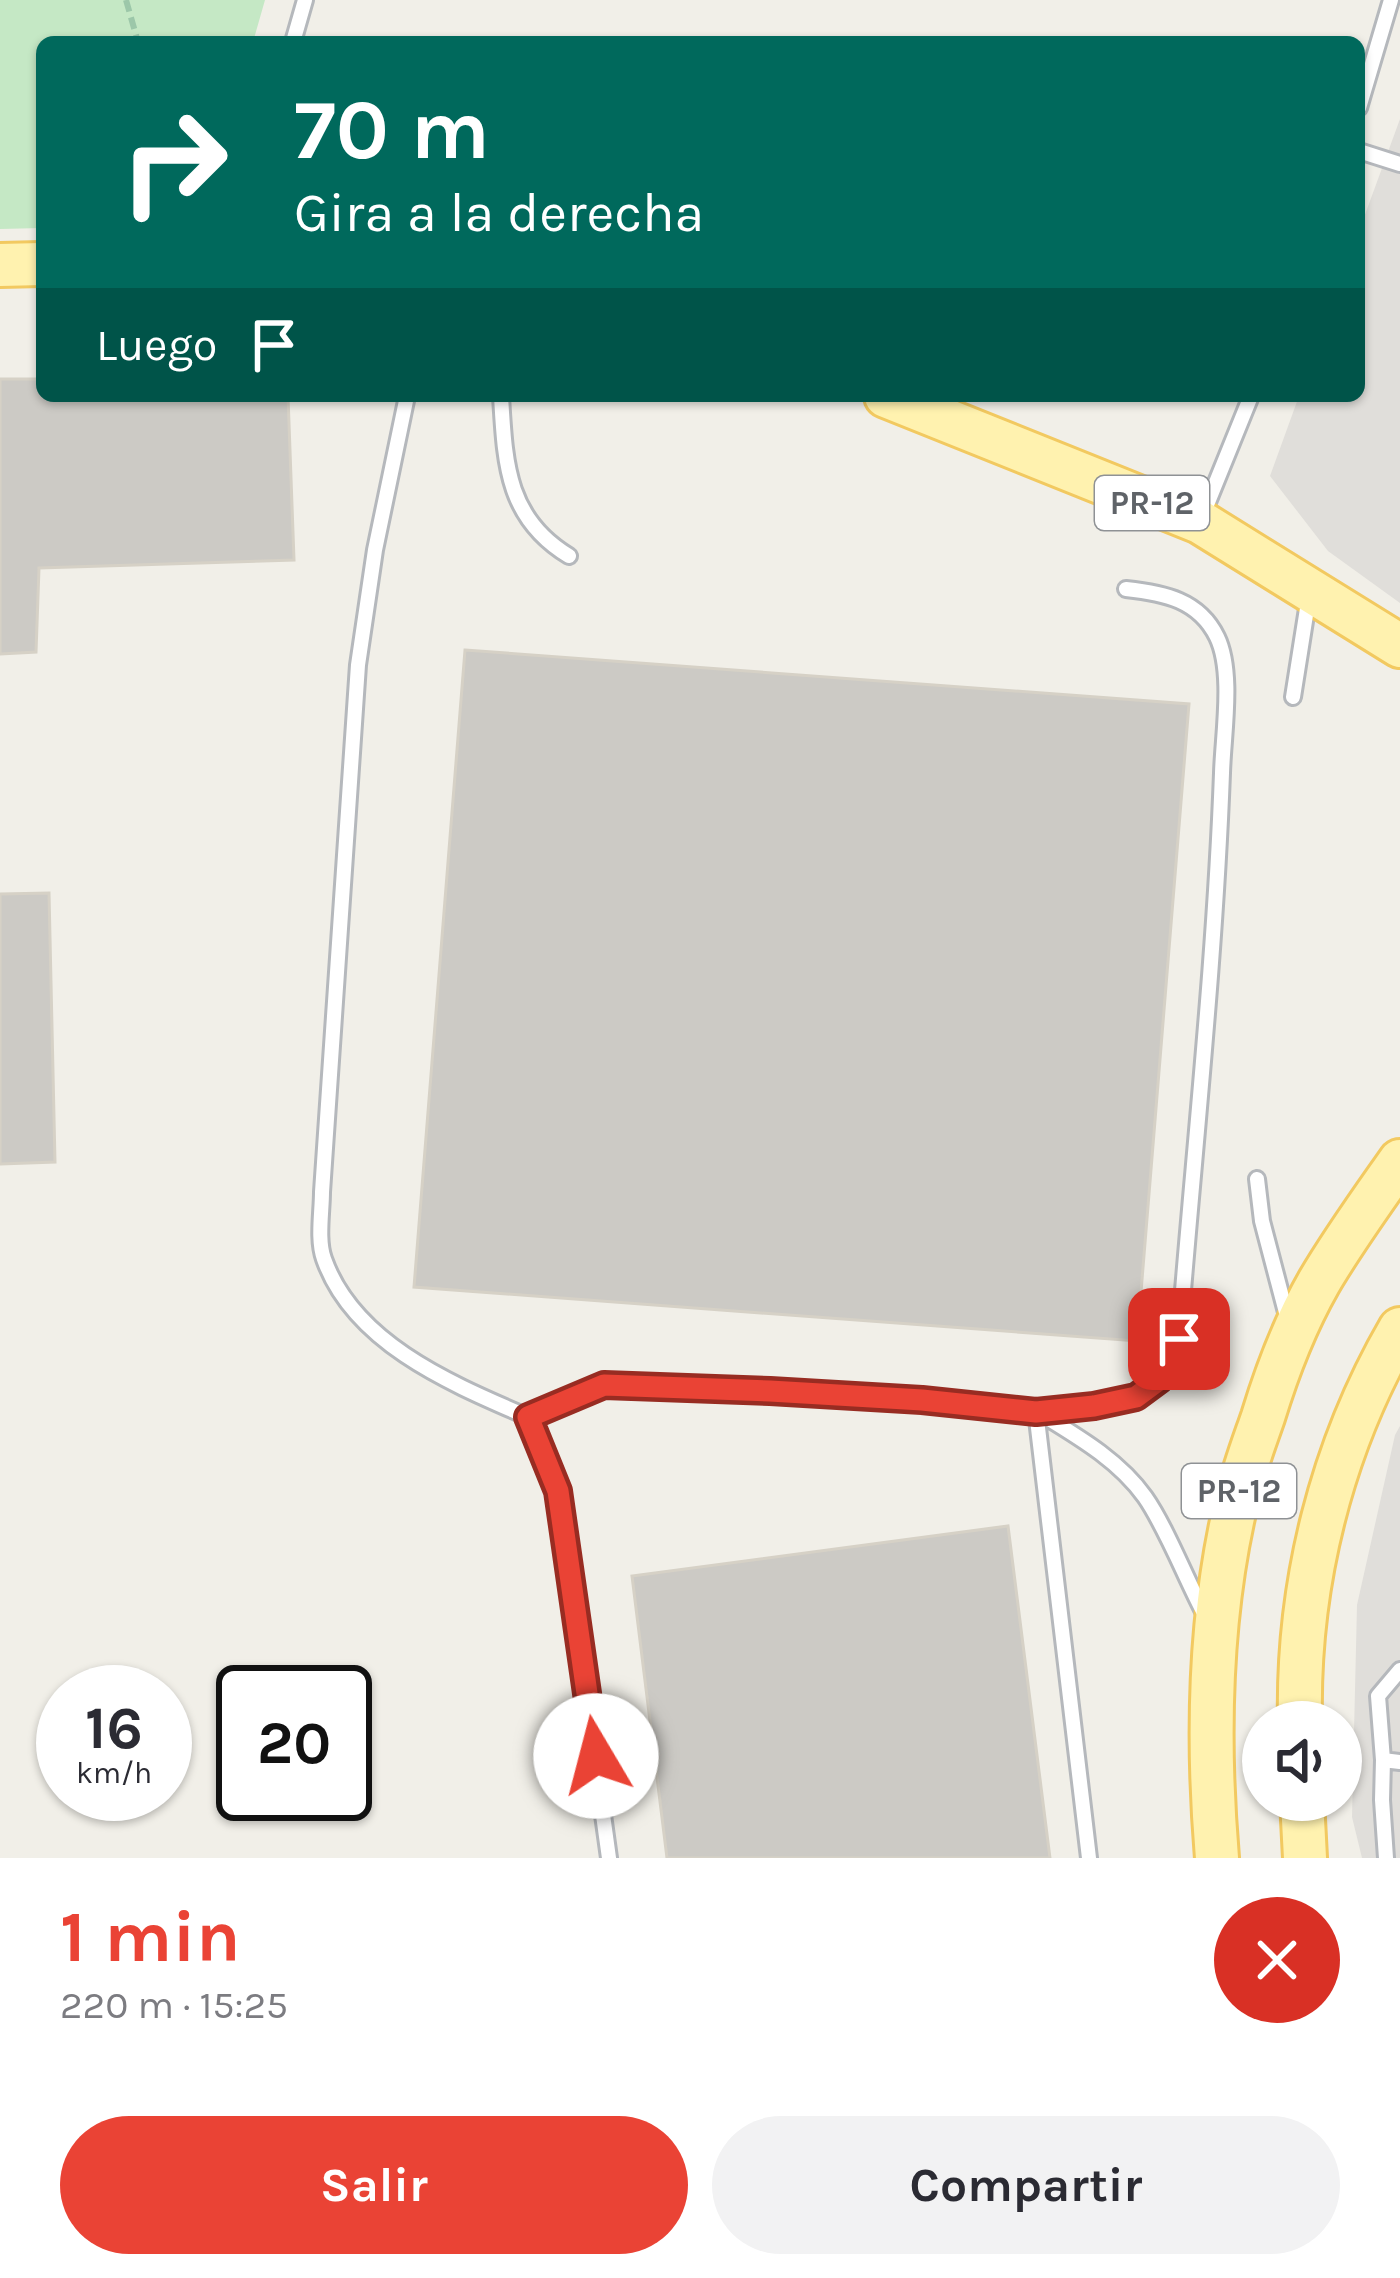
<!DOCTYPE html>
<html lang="es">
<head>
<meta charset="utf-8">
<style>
	:root { --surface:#fff; --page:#f2f2f3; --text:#2b2b33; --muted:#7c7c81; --accent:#ea4335 }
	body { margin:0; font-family:Karla,sans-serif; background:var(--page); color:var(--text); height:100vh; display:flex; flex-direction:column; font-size:45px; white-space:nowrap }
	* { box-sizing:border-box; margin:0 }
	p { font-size:39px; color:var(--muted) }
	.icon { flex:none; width:66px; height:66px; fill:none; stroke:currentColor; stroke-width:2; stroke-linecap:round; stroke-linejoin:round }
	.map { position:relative; height:1858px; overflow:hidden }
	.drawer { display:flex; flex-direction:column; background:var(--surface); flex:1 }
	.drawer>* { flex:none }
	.banner { position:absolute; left:36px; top:36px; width:1329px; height:366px; border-radius:18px; box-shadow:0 3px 9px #0004; background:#00695c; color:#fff; overflow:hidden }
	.controls { position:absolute; left:1242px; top:1701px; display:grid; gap:24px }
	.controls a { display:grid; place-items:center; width:120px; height:120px; border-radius:50%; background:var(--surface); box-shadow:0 3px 9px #0004; font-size:60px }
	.speed { position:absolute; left:36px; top:1665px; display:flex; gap:24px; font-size:60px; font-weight:700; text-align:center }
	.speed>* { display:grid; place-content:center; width:156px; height:156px; border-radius:50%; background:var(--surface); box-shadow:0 3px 9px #0004; line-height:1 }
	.speed small { font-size:30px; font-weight:400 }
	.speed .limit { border:6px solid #111; border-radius:18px; background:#fff; color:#111 }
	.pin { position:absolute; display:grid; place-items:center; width:102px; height:102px; color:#fff; margin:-51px; border-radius:24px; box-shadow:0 6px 18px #0006 }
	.me { position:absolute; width:132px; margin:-66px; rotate:352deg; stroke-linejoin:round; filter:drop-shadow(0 0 9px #0008) }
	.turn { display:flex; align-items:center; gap:42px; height:252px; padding:0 60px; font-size:54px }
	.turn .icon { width:156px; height:156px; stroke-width:2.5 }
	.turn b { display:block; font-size:84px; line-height:102px }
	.then { display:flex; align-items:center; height:114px; padding:0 60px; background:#0003; gap:24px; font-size:45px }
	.round { display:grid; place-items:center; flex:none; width:126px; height:126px; border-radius:63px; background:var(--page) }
	.headline { display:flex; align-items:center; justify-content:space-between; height:204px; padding:0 60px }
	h1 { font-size:72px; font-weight:700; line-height:90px; color:var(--accent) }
	.cta { display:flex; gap:24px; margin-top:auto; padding:24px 60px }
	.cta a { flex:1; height:138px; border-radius:72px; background:var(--accent); color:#fff; font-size:48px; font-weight:700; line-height:138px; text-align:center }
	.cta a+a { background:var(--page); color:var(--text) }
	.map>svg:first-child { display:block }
	.industrial { fill:#e0deda }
	.green { fill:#c5e8c5 }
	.building { fill:#cccac5; stroke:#d6d1c6; stroke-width:3 }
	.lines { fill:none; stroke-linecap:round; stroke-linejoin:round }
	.service-casing { stroke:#b5b8bc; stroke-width:20 }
	.primary-casing { stroke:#f2c960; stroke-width:48 }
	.path { stroke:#9cc7a9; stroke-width:6; stroke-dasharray:12 6; stroke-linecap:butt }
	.service { stroke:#fff; stroke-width:14 }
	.primary { stroke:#fff2af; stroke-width:42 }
	.route-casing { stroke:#982c22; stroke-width:30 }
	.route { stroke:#ea4335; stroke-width:21 }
	.labels { text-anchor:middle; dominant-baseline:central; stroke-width:12; stroke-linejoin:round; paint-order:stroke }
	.shield { fill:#fff; stroke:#8f9295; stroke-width:3 }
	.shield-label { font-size:33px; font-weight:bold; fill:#5f6368 }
</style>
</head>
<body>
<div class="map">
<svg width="1400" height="1858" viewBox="0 0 1400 1858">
	<rect width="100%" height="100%" fill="#f1efe8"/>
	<!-- industrial -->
	<path class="industrial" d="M 1400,119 L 1400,603 L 1328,551 L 1270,476 L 1299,396 L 1359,396 L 1359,231 Z
		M 1400,1426 L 1400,1858 L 1362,1858 L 1352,1817 L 1357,1605 L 1395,1435 Z"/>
	<!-- green -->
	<path class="green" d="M 0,0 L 265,0 L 253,42 L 42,42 L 42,228 L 0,229 Z"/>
	<!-- building -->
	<path class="building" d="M 0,379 L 42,379 L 42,396 L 288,396 L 294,560 L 39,568 L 36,652 L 0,654 Z
		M 465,650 L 1189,704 L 1137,1341 L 414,1287 Z
		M 49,893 L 55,1162 L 0,1164 L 0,894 Z
		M 1008,1526 L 1050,1858 L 667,1858 L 632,1576 Z"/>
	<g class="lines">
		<!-- service casing -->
		<g class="service-casing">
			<path id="service" d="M 293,42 L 305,0
				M 1359,108 L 1391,0
				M 1359,151 L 1400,164
				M 407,396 L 375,550 L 358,665 L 322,1192 C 322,1212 317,1240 324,1259 C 354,1344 452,1384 528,1417 L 558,1491 L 609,1858
				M 501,396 C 505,462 506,518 569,556
				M 1202,517 L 1251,396
				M 1293,697 L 1309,596
				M 1257,1179 L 1262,1221 L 1288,1320
				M 1036,1411 L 1089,1858
				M 1036,1411 C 1075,1435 1118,1459 1145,1497 C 1166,1527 1186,1579 1204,1613
				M 528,1417 L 604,1385 L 769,1391 L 922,1400 L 1036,1411 L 1094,1406 L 1135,1398 L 1159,1380 L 1174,1360 L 1179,1339 C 1194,1150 1215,962 1222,773 C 1223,735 1234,672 1217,637 C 1199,600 1164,593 1126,589
				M 1383,1760 L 1378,1696 L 1400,1670
				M 1386,1858 L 1382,1800 L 1383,1760 L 1400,1762"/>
		</g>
		<!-- primary casing -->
		<g class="primary-casing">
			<path id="primary" d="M 0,265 L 42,264
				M 886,396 L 1200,522 L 1400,646
				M 1300,1722 C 1297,1585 1331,1448 1400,1329
				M 1302,1800 L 1305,1858
				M 1217,1858 C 1207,1738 1209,1612 1238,1495 C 1244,1469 1254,1443 1263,1417 C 1277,1371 1295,1324 1319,1282 C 1343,1241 1372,1201 1400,1161"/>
		</g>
		<!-- path -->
		<path class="path" d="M 126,0 L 138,42"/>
		<!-- service -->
		<use href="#service" class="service"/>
		<!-- primary -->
		<use href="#primary" class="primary"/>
	</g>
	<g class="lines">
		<!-- route casing -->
		<g class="route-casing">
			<path id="route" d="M 596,1756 L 558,1491 L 528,1417 L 604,1385 L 770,1391 L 922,1400 L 1036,1412 L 1094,1406 L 1136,1397 L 1159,1380 L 1174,1360 L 1179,1339"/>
		</g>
		<!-- route -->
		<use href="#route" class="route"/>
	</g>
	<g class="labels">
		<!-- shield labels -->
		<g class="shield">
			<rect x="1095" y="476" width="114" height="54" rx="9"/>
			<rect x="1182" y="1464" width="114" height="54" rx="9"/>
		</g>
		<g class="shield-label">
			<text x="1152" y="503">PR-12</text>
			<text x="1239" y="1491">PR-12</text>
		</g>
	</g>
</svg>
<div class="controls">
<a><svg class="icon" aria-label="sound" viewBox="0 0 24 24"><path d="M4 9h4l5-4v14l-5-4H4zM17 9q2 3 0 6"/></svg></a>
</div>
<div class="speed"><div>16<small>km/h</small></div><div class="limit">20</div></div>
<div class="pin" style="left:1179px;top:1339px;background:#d93025"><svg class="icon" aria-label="arrive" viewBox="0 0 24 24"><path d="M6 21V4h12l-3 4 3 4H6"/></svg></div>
<svg class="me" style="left:596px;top:1756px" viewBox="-20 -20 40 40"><circle r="19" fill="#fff"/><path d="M0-13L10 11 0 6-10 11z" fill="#ea4335"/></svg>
<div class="banner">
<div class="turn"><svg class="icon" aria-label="right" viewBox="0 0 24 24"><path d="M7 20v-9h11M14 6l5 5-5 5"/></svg><div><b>70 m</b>Gira a la derecha</div></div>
<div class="then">Luego<svg class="icon" aria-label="arrive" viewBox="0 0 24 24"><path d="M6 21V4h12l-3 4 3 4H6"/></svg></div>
</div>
</div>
<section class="drawer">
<div class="headline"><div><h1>1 min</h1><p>220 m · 15:25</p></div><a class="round" style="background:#d93025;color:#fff"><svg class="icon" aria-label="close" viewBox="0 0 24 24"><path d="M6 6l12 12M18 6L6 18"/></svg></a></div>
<div class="cta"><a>Salir</a><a>Compartir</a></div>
</section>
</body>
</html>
